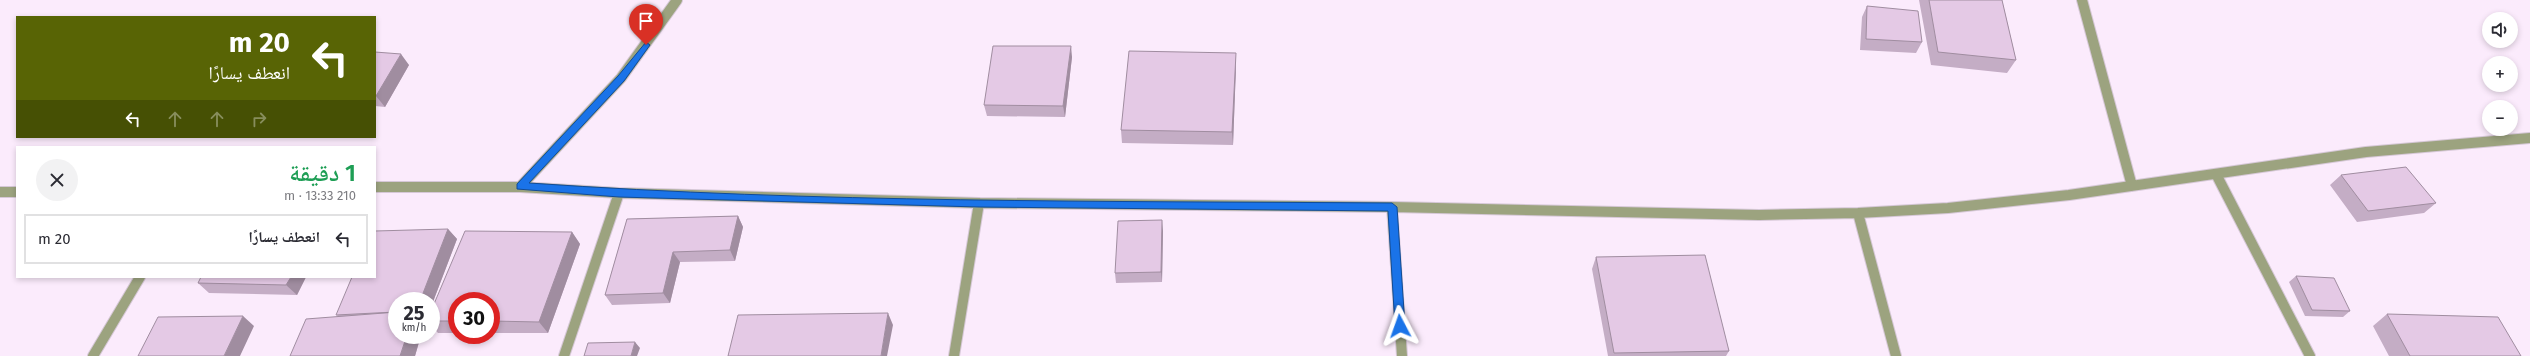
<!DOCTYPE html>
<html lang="ar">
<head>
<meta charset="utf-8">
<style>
	:root { --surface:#fff; --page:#f2f2f3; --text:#2b2b33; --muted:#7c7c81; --line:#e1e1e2 }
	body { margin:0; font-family:"Fira Sans","Noto Naskh Arabic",sans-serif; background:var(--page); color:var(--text); direction:rtl; height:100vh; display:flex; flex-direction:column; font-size:15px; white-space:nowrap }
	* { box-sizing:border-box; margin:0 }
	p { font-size:13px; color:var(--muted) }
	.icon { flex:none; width:22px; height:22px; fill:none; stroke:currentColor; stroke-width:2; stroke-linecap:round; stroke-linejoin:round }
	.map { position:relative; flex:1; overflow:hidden; direction:ltr }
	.side { position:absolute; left:16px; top:146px; width:360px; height:132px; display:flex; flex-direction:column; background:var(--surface); border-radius:0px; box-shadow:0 2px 6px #0003; direction:rtl }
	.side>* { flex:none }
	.banner { position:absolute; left:16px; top:16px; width:360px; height:122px; border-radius:0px; box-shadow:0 2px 6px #0003; direction:rtl; background:#586405; color:#fff; overflow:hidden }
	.buttons { position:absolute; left:2482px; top:12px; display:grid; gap:8px }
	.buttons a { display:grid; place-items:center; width:36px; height:36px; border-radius:50%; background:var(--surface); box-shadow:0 2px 6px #0003; font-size:20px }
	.speed { position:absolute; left:388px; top:292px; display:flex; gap:8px; font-size:20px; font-weight:700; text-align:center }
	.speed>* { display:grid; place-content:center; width:52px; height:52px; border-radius:50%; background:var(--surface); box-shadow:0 2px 6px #0003; line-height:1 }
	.speed small { font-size:10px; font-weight:400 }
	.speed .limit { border:6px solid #d22; background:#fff; color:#111 }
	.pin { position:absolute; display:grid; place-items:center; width:34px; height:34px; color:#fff; margin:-41px -17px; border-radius:50% 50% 50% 0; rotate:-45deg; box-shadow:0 0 4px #0007 }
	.pin .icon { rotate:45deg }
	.me { position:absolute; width:44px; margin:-22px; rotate:356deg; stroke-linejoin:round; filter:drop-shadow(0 0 3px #0008) }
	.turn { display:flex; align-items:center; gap:14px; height:84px; padding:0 20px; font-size:18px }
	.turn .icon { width:52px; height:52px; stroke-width:2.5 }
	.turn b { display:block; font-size:28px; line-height:34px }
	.lanes { display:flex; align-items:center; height:38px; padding:0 20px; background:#0003; justify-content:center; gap:20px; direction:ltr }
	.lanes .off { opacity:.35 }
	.round { display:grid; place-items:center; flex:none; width:42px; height:42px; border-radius:21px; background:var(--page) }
	.summary { display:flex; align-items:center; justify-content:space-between; height:68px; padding:0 20px }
	h1 { font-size:24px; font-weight:600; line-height:30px; color:#1e9e55 }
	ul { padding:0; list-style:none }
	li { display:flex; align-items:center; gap:12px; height:50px; margin:0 8px 6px; padding:0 12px; border:2px solid var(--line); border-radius:0px }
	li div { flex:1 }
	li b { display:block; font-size:15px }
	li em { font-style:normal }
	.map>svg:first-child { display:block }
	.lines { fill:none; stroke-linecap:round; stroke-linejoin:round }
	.street-casing { stroke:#d6c8d7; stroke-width:12 }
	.street { stroke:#9ca37f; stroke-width:10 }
	.wall { fill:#c4adc5 }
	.shaded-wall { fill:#a08da0 }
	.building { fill:#e4c9e5; stroke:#a08da0 }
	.route { fill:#1a73e8; stroke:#114b97 }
</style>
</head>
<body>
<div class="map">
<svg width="2530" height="356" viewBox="0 0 2530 356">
	<rect width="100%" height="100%" fill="#fbebfc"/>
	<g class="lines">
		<!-- street casing -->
		<g class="street-casing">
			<path id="street" d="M 2082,0 L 2132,186
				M 2216,174 L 2310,356
				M 375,187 L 520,187 L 619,193 L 979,203 L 1392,207 L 1759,215 L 1858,213 L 1948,208 L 2069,195 L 2366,152 L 2530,138
				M 520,187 L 621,78 L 677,0
				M 0,192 L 17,192
				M 1392,207 L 1402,356
				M 1858,213 L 1896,356
				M 93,356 L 140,277
				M 564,356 L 619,193
				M 954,356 L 979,203"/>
		</g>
		<!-- street -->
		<use href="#street" class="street"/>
	</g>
	<!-- wall -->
	<path class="wall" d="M 1919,0 L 2002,0 L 2016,60 L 2007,73 L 1931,65 Z
		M 1867,6 L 1922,42 L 1916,53 L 1860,50 L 1862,17 Z
		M 375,52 L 409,65 L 385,107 L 375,106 Z
		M 1072,57 L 1065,117 L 987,116 L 984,105 Z
		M 1236,66 L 1233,145 L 1122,143 L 1121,130 Z
		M 2341,175 L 2436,203 L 2424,213 L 2357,222 L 2330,185 Z
		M 738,216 L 743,227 L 735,261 L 680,262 L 670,303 L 612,305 L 605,295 L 627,219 Z
		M 448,229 L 457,239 L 431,307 L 431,301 L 415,356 L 290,356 L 338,316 L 336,315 Z
		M 1163,231 L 1162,282 L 1116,283 L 1115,273 Z
		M 572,232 L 580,244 L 548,333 L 491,333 L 491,301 L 457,301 L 457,333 L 438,333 L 431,325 L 431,311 Z
		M 1596,257 L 1729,351 L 1726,356 L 1608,356 L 1592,269 Z
		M 2296,276 L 2350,311 L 2343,317 L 2305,316 L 2289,282 Z
		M 306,277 L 297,295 L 209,293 L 198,283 Z
		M 2387,314 L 2521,356 L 2389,356 L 2373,326 Z"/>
	<!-- shaded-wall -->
	<path class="shaded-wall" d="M 1071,46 L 1072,57 L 1065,117 L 1063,106 Z
		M 1236,53 L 1236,66 L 1233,145 L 1232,132 Z
		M 401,54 L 409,65 L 385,107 L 376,96 Z
		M 738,216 L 743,227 L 735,261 L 730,250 Z
		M 1162,220 L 1163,231 L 1162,282 L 1161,272 Z
		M 448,229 L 457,239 L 431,307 L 431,301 L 420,301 Z
		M 572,232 L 580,244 L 548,333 L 539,322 Z
		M 673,252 L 680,262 L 670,303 L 663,293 Z
		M 291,277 L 306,277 L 297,295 L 286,285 Z
		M 888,313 L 893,325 L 887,356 L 881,356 Z
		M 243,316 L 254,326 L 240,356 L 224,356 Z
		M 407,335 L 421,335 L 415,356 L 400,356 Z
		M 635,342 L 640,348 L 637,356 L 631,356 Z"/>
	<!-- building -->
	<path class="building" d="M 1929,0 L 2002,0 L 2016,60 L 1938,52 Z
		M 1867,6 L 1918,11 L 1922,42 L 1866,39 Z
		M 993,46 L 1071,46 L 1063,106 L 984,105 Z
		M 1129,51 L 1236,53 L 1232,132 L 1121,130 Z
		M 375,52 L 401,54 L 376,96 L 375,96 Z
		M 2406,167 L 2436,203 L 2368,211 L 2341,175 Z
		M 738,216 L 730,250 L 673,252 L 663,293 L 605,295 L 627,219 Z
		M 1162,220 L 1161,272 L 1115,273 L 1118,221 Z
		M 448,229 L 420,301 L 397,301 L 397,312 L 375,313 L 336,315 L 352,277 L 375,277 L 375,231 Z
		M 465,231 L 572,232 L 539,322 L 491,321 L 491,301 L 457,301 L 457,321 L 431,321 L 431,311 Z
		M 1705,255 L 1729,351 L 1614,353 L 1596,257 Z
		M 2296,276 L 2334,278 L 2350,311 L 2312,310 Z
		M 201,277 L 291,277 L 286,285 L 198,283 Z
		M 397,312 L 397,335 L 407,335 L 400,356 L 290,356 L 306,319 Z
		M 888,313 L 881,356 L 728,356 L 738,315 Z
		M 2387,314 L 2498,317 L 2521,356 L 2410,356 Z
		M 243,316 L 224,356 L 138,356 L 158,317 Z
		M 635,342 L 631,356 L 584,356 L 588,343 Z"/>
	<!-- route -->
	<path class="route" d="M 646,42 L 650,45 L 624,81 L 529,183 C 816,203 1104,201 1392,203 L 1397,207 L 1405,326 L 1400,330 L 1395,326 L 1388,211 L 979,207 L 619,197 L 517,189 L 517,184 L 618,76 Z"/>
</svg>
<div class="buttons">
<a><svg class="icon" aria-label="sound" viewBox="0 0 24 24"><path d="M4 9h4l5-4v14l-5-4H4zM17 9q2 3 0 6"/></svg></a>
<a>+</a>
<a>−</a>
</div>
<div class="speed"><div>25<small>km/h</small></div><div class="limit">30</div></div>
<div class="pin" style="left:646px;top:45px;background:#d93025"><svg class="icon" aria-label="arrive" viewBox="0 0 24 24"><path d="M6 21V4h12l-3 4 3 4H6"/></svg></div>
<svg class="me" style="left:1400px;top:326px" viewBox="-20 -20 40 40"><path d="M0-17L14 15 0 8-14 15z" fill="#1a73e8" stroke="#fff" stroke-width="4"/></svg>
<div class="banner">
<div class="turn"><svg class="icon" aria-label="left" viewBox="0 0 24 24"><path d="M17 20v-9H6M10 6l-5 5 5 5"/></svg><div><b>20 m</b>انعطف يسارًا</div></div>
<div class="lanes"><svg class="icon" aria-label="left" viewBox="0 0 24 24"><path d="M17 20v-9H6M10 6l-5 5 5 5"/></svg><svg class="icon off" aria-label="ahead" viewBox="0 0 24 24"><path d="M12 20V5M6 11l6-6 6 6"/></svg><svg class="icon off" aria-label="ahead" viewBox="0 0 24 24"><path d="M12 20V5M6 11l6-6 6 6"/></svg><svg class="icon off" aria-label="right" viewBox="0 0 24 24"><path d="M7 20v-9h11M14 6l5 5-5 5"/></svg></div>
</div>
<section class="side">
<div class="summary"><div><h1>1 دقيقة</h1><p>210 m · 13:33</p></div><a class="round"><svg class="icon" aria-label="close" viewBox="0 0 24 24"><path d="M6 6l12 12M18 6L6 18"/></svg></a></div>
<ul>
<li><svg class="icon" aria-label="left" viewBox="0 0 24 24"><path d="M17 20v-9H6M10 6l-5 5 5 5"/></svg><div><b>انعطف يسارًا</b></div><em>20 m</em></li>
</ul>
</section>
</div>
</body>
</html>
